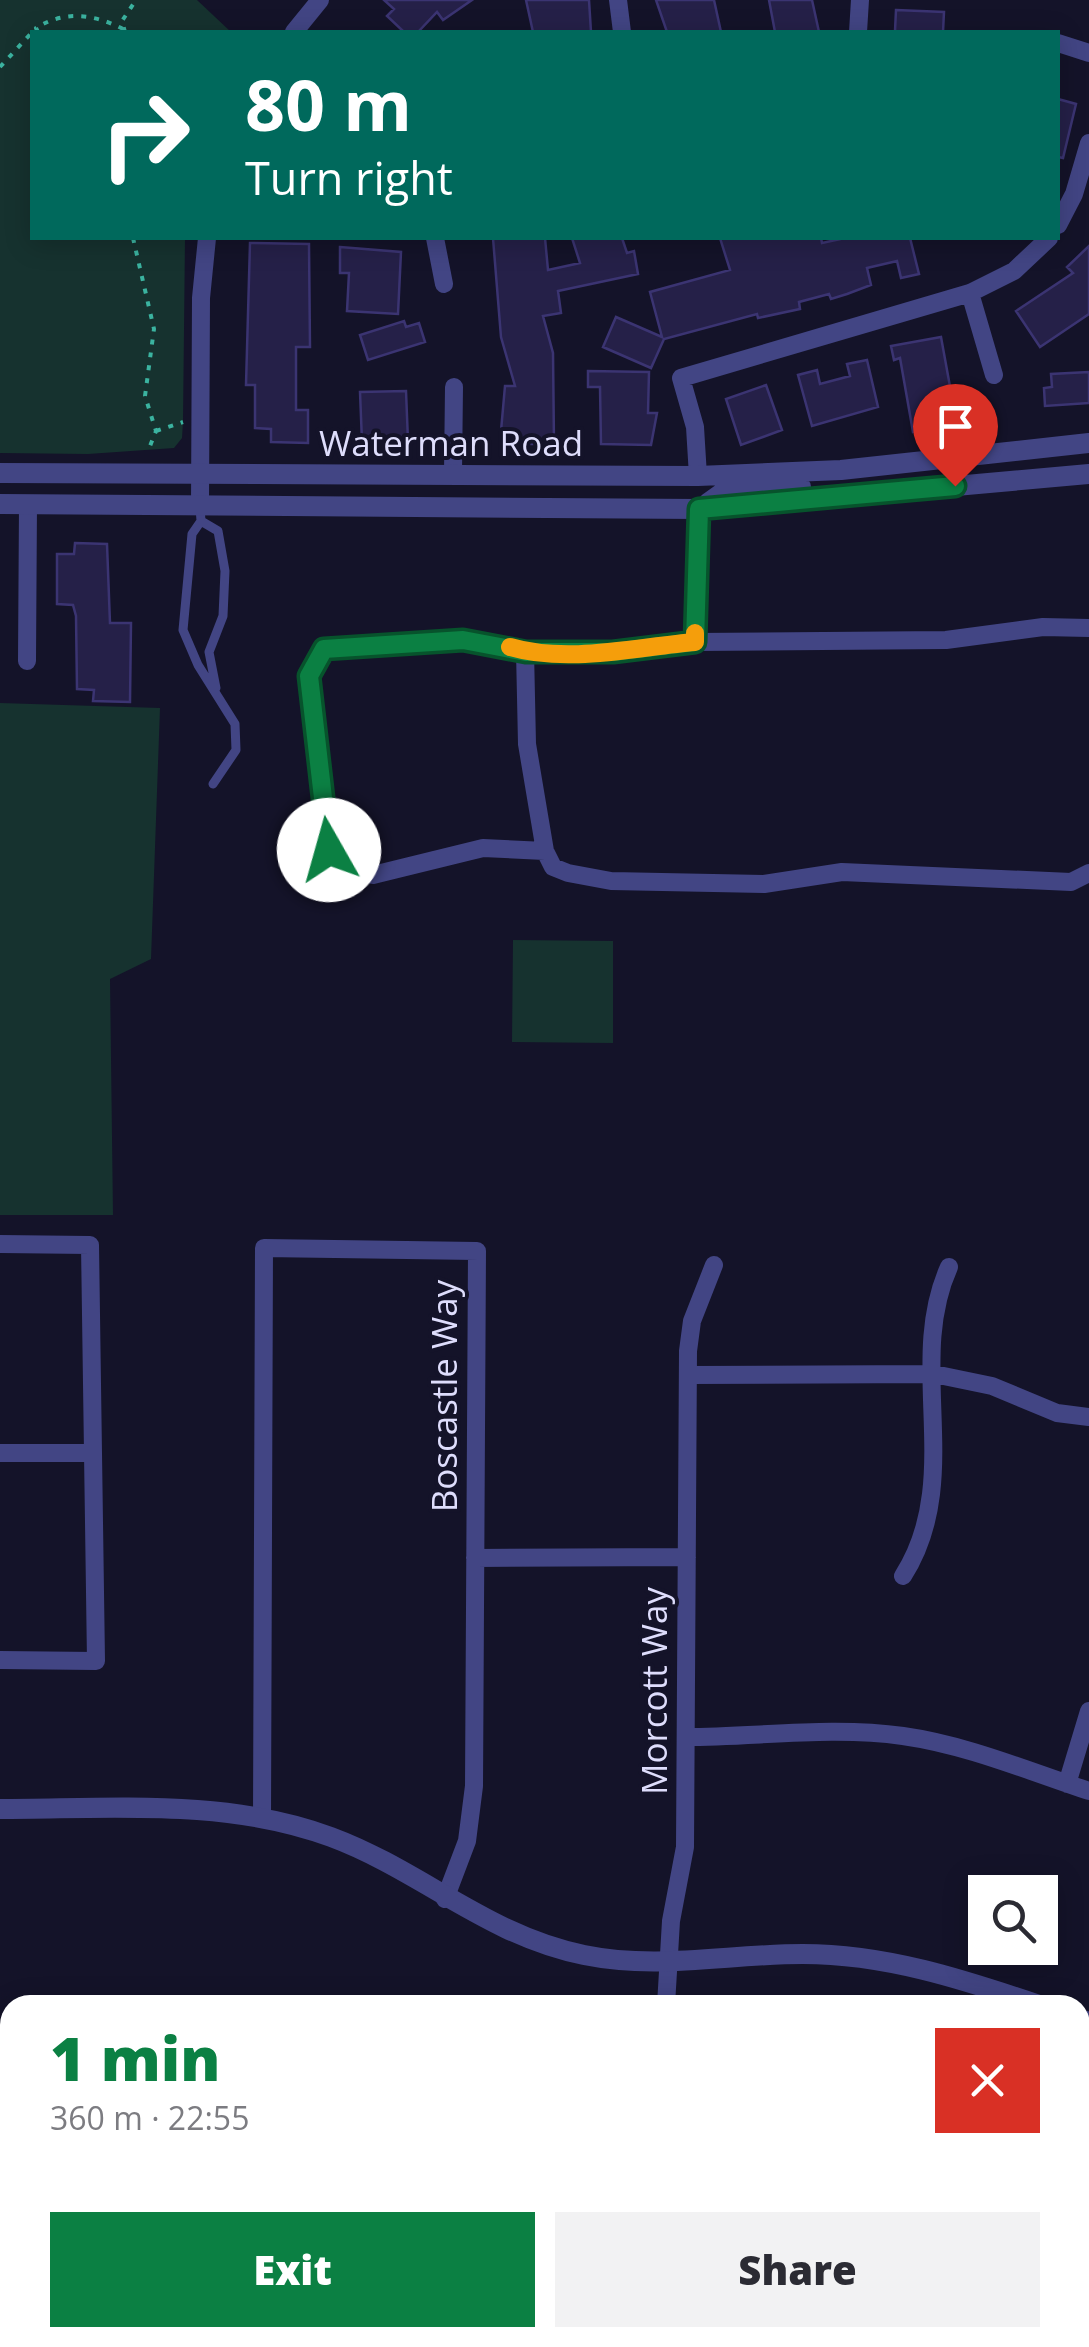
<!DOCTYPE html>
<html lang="en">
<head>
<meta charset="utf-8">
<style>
	:root { --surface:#fff; --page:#f2f2f3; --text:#2b2b33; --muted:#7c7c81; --accent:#0b8043 }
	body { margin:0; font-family:"Open Sans",sans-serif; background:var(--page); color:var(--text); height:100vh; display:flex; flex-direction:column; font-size:38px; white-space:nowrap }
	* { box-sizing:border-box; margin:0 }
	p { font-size:32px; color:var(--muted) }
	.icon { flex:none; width:55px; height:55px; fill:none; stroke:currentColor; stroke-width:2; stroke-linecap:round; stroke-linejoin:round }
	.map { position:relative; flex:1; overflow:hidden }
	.sheet { position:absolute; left:0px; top:1995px; width:1090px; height:352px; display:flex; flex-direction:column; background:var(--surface); border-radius:30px 30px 0 0; box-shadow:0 5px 25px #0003 }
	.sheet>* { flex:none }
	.guide { position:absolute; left:30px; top:30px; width:1030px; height:210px; border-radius:0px; box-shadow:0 5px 25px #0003; background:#00695c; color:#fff; overflow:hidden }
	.controls { position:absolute; left:968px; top:1875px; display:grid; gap:20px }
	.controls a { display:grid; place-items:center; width:90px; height:90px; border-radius:0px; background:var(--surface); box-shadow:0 5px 25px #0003; font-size:50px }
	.pin { position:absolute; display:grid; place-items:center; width:85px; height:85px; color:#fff; margin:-102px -42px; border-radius:50% 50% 50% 0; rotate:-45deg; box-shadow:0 0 10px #0007 }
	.pin .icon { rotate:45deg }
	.me { position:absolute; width:110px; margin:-55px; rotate:353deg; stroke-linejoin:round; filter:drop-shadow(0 0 8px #0008) }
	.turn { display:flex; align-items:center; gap:35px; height:210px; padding:0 50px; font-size:45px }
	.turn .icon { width:130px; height:130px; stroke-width:2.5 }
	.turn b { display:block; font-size:70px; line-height:85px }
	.round { display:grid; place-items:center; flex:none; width:105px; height:105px; border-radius:0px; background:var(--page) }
	.head { display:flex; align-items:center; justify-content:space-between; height:170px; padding:0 50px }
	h1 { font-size:60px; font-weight:800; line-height:75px; color:var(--accent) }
	.button { display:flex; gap:20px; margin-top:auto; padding:20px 50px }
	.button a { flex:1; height:115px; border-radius:0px; background:var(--accent); color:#fff; font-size:40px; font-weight:800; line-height:115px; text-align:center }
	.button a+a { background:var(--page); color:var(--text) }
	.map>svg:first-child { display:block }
	.green { fill:#16322f }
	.building { fill:#252048; stroke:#3b3472; stroke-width:2.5 }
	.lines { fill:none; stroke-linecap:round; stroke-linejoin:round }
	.path { stroke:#3bb3a0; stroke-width:4; stroke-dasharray:5 8; stroke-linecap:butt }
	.service { stroke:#424584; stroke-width:9 }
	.minor { stroke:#424584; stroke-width:18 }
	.tertiary { stroke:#424584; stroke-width:20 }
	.route-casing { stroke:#07532c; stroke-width:25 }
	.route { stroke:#0b8043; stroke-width:18 }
	.slow { stroke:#f59e0b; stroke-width:18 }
	.labels { text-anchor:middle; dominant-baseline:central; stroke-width:8; stroke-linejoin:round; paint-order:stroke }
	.street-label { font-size:35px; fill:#deddfc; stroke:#141329 }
</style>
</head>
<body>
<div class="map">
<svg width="1089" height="2347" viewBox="0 0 1089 2347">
	<rect width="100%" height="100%" fill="#141329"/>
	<!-- green -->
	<path class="green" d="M 0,0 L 197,0 L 231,32 L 32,32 L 32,238 L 185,238 L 183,422 L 182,438 L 174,448 L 88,454 L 0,453 Z
		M 0,703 L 160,708 L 151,959 L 110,979 L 113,1215 L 0,1215 Z
		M 513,940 L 613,941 L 613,1043 L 512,1042 Z"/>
	<!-- building -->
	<path class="building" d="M 384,0 L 472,0 L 443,20 L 437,12 L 418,32 L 404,32 L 387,16 L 394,9 Z
		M 526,0 L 589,0 L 591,32 L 533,32 Z
		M 656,0 L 714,0 L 721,32 L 667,32 Z
		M 769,0 L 812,0 L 819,32 L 775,32 Z
		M 896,10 L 944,12 L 943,32 L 895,31 Z
		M 1058,99 L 1076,104 L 1063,158 L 1058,157 Z
		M 493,238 L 545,238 L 548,270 L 580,263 L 572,238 L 622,238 L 627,253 L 634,251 L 638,274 L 558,291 L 561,313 L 543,316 L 553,353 L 554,444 L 517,444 L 516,431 L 501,431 L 505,386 L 515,386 L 501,337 Z
		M 720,238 L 821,238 L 822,243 L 845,238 L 910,238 L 919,274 L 901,278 L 897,261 L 867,268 L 871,285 L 847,294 L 831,299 L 829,294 L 799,302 L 800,309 L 758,318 L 757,314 L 664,339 L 651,368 L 603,347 L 616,317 L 662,337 L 650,292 L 730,270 Z
		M 250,243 L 309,244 L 310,347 L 296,347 L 296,410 L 308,410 L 308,443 L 271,442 L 271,429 L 255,428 L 255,385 L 246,385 Z
		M 1089,246 L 1089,314 L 1040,347 L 1016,311 L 1073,273 L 1067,267 Z
		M 340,247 L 401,252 L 398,314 L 347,311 L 349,273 L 340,273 Z
		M 404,321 L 406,327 L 419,323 L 425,342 L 368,360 L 360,335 Z
		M 941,337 L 953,403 L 960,402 L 964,423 L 913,432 L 900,358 L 894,360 L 891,346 Z
		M 867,360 L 878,407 L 812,426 L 798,375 L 817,370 L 820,384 L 850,376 L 847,364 Z
		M 588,371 L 649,372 L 648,413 L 657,413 L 651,445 L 601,444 L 600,387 L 588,387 Z
		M 1089,372 L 1089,403 L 1045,406 L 1044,388 L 1052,387 L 1051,374 Z
		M 766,385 L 782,430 L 741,445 L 726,399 Z
		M 406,391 L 408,441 L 362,442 L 360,392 Z
		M 75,543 L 107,544 L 110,623 L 131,623 L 130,702 L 93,701 L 94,690 L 77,689 L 76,616 L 73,605 L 57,604 L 57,554 L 74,554 Z"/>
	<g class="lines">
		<!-- path -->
		<path class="path" d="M 38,32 L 36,28 C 65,10 94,14 123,29
			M 125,32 L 122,21 L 136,0
			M 0,67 L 36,28
			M 133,238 L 154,329 L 145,396 L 156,431 L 148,451
			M 156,431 L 183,422"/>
		<!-- service -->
		<path class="service" d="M 200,507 L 201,521 L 192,534 L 183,630 L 198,665 L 235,724 L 236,750 L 213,784
			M 201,521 L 218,531 L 225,571 L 223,616 L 209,652 L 216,688
			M 0,2231 L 10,2231"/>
		<!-- minor -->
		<path class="minor" d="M 618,0 L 622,32
			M 294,32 L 320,0
			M 858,32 L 860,0
			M 1058,43 L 1089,53
			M 1058,225 L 1074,194 L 1089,143
			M 435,238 L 444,284
			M 970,293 L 994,375
			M 453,473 L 454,387
			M 698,476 L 695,427 L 681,378 L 970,293 L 1014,271 L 1049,238
			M 200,504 L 201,298 L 207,238
			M 1089,628 L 1043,627 L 946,640 L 695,642 L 613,651 L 525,651 L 463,640 L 325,649 L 309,676 L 331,858 L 345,870 L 373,875 L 483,848 L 545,851 L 553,867 L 568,873 L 611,881 L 764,884 L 842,872 L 1071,882 L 1089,873
			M 695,642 L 699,509
			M 525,651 L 527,744 L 545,851
			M 27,661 L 28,504
			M 0,1244 L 90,1245 L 96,1661 L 0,1660
			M 688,1375 L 934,1374 L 992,1386 L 1057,1413 L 1089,1417
			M 0,1453 L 93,1453
			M 475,1558 L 687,1557
			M 903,1576 C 965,1479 905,1364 949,1267
			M 686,1737 C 757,1737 832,1726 903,1736 C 967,1745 1028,1771 1089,1791
			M 1067,1784 L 1089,1711
			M 262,1818 L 264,1248 L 477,1251 L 474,1786 L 467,1841 L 445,1899
			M 666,2005 L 671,1921 L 685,1847 L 688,1351 L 692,1321 L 714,1265
			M 261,2338 L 261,2347
			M 468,2347 L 468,2338
			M 793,2347 L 795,2338"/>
		<!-- tertiary -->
		<path class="tertiary" d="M 0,473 L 698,476 L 841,470 L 1089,443
			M 708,503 L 722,493 L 801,487
			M 0,504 L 699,509 L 1089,474
			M 0,1809 C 110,1809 226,1798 331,1837 C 420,1870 488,1936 584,1955 C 657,1970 729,1954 803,1954 C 885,1954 962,1979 1039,2005
			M 1080,2019 L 1089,2022"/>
	</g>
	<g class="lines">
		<!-- route casing -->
		<g class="route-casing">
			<path id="route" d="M 329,850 L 309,676 L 324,649 L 463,640 L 526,652 L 613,652 L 695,642 L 699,509 L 955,486"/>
		</g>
		<!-- route -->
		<use href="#route" class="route"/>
		<!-- slow -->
		<path class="slow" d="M 510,647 C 568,664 636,647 695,642 L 695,633"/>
	</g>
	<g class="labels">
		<!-- street labels -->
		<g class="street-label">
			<text x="451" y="442">Waterman Road</text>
			<text transform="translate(443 1396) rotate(-90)">Boscastle Way</text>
			<text transform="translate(653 1691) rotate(-90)">Morcott Way</text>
		</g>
	</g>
</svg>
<div class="controls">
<a><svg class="icon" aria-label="search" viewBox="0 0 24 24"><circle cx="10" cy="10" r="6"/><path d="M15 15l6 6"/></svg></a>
</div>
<div class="pin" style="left:955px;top:486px;background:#d93025"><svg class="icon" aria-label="arrive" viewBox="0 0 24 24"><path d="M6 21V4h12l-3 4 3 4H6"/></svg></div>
<svg class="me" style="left:329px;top:850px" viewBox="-20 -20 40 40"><circle r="19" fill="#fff"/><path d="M0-13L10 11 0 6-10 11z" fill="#0b8043"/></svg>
<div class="guide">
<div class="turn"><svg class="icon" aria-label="right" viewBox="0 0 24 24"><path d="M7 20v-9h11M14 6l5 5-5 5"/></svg><div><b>80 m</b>Turn right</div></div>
</div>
<section class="sheet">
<div class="head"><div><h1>1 min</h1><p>360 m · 22:55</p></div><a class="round" style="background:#d93025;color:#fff"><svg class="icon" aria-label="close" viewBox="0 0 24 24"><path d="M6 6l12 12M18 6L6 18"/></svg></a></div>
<div class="button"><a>Exit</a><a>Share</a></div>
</section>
</div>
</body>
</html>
